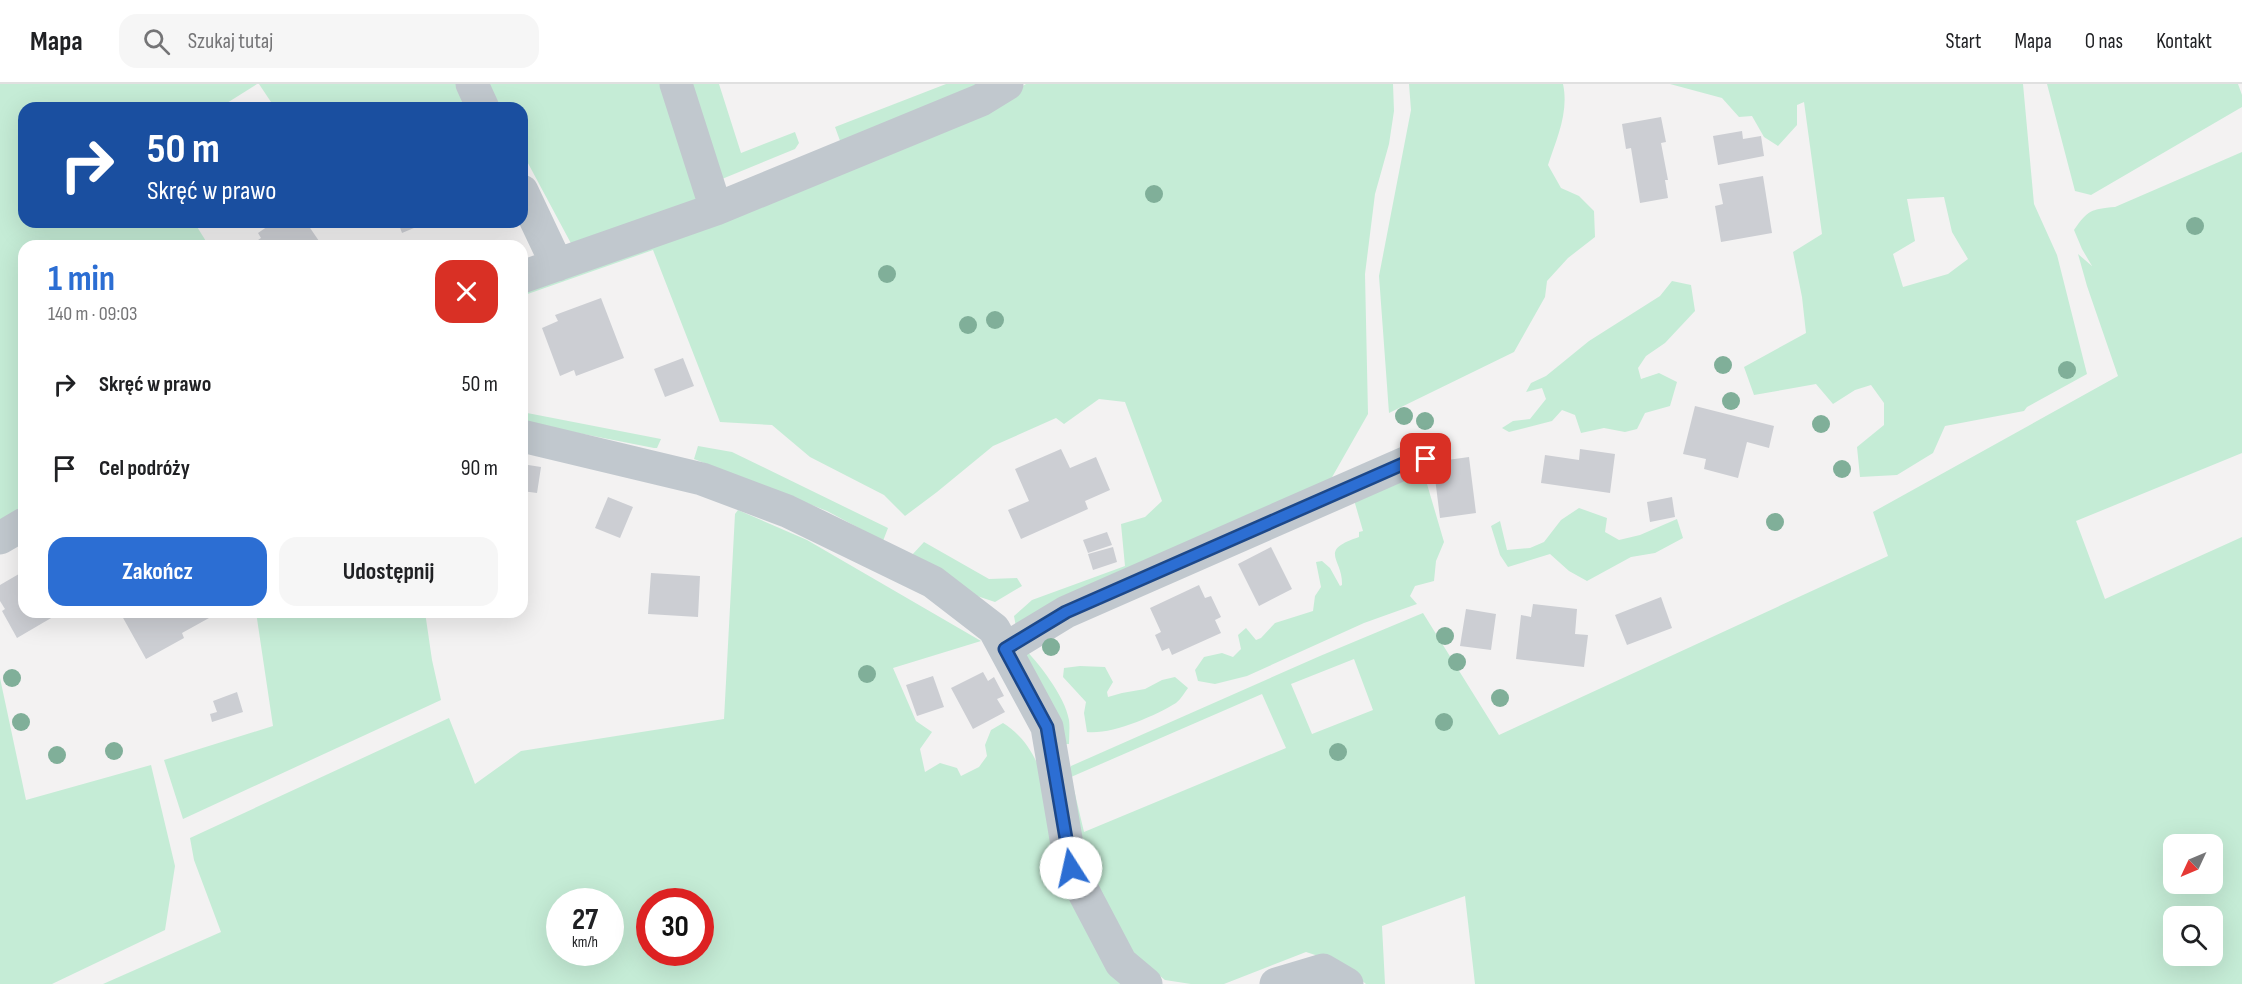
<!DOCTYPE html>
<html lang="pl">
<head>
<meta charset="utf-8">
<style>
	:root { --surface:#fff; --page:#f6f6f6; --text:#202124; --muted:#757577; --line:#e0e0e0; --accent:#2c6ed3 }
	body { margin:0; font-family:"Sofia Sans Condensed",sans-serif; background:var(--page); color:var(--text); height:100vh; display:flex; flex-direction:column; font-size:22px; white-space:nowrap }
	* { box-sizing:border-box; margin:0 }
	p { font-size:20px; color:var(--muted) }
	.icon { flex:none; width:33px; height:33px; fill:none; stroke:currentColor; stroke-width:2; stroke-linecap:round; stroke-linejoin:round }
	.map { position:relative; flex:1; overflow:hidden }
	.side { position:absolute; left:18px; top:156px; width:510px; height:378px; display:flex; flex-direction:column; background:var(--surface); border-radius:18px; box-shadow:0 6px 24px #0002 }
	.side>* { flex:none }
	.hud { position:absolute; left:18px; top:18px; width:510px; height:126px; border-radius:18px; box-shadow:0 6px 24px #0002; background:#1a4fa0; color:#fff; overflow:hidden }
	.needle { width:39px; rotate:226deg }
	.tools { position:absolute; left:2163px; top:750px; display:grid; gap:12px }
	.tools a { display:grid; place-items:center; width:60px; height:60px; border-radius:12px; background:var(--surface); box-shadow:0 6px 24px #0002; font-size:30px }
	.speed { position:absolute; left:546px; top:804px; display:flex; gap:12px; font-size:30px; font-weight:700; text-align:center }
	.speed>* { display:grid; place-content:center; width:78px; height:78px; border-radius:50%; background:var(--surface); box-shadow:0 6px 24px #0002; line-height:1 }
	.speed small { font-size:15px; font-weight:400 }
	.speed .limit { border:9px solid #d22; background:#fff; color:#111 }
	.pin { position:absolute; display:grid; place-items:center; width:51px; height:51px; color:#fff; margin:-26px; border-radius:12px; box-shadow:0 3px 9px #0006 }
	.me { position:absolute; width:66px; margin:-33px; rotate:350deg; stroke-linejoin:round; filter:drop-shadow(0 0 4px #0008) }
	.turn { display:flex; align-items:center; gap:21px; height:126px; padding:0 30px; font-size:27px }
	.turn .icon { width:78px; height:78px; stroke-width:2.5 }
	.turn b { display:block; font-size:42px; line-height:51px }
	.round { display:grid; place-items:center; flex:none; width:63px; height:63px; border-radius:18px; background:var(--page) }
	.head { display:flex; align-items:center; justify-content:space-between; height:102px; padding:0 30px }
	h1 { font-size:36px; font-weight:700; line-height:45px; color:var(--accent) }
	.cta { display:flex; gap:12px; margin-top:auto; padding:12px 30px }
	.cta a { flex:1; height:69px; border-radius:18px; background:var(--accent); color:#fff; font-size:24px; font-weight:700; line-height:69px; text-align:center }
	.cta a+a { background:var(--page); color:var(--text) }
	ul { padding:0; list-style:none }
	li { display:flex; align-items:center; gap:18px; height:84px; padding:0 30px }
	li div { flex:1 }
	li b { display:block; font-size:22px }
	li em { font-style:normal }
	header { display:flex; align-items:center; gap:36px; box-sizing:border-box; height:84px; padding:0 30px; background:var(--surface); border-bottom:2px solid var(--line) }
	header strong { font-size:28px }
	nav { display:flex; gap:33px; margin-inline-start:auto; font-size:21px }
	.search { width:420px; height:54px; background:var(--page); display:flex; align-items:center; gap:15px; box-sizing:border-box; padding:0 21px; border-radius:18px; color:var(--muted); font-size:22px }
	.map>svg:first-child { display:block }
	.green { fill:#c5ecd6; fill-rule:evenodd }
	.building { fill:#ccced3 }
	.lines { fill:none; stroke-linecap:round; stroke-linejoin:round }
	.minor { stroke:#c1c8ce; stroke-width:33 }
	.tree { fill:#80af99 }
	.route-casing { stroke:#1d4889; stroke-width:15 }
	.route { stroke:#2c6ed3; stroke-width:10 }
</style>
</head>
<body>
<header>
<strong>Mapa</strong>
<div class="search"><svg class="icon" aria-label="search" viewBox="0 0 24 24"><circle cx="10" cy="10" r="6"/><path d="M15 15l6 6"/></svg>Szukaj tutaj</div>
<nav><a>Start</a><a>Mapa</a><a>O nas</a><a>Kontakt</a></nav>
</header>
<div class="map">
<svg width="2242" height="900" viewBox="0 0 2242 900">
	<rect width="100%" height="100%" fill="#f3f2f2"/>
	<!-- green -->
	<path class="green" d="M 0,0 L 257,0 L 219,24 L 24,24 L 24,138 L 194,138 L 209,162 L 24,162 L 24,430 L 0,444 Z
		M 259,0 L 464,0 L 476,24 L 275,24 Z
		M 487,0 L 671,0 L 699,114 L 574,165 L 522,68 L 522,24 L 499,24 Z
		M 692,0 L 719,0 L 741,69 L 795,48 L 799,59 L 795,65 L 722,95 Z
		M 946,0 L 992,0 L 843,65 L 835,43 Z
		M 1026,0 L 1393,0 L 1394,27 L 1389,60 L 1375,110 L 1365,190 L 1368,330 L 1327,402 L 1016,543 L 1014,532 L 1032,516 L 1125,482 L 1121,440 L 1145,433 L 1162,417 L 1125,318 L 1099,315 L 1064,340 L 1056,334 L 993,362 L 937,408 L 905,432 L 884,411 L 810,373 L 772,341 L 720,338 L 653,166 L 522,212 L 522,202 L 973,31 Z
		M 1409,0 L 1563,0 C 1569,28 1557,54 1548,81 L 1561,104 L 1579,112 L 1594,127 L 1595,153 L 1568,174 L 1547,197 L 1545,213 L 1514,268 L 1389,329 L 1379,192 L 1411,26 Z
		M 1670,0 L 2023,0 L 2034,120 L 2057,171 L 2087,290 L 2027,323 L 2024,327 L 1945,342 L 1933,369 L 1897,391 L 1860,393 L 1857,363 L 1884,341 L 1884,319 L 1871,301 L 1855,306 L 1833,320 L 1816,300 L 1754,311 L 1744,283 L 1806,249 L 1802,213 L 1793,168 L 1822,150 L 1804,18 L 1797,21 L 1797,41 L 1778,62 L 1764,53 L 1752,32 L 1739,33 L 1722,14 ZM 1944,113 L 1952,148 L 1968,175 L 1948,190 L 1903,203 L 1893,170 L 1915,157 L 1907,115 Z
		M 2047,0 L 2238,0 L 2242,11 L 2242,23 L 2091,111 L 2075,107 Z
		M 2242,68 L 2242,369 L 2076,437 L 2105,515 L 2242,453 L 2242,900 L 1475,900 L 1465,812 L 1382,842 L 1385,900 L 1366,900 L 1340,879 L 1306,868 L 1224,900 L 1191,900 L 1165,896 L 1129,867 L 1098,815 L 1075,751 L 1068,688 L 1071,682 L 1320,572 L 1423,529 L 1499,651 L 1888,472 L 1873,428 L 2118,292 L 2087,202 L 2078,170 L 2092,182 L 2082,165 L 2074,146 C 2088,126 2091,125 2115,123 ZM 1354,575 L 1373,626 L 1312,650 L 1291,600 ZM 1262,610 L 1286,664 L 1084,748 L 1071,693 ZM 2174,760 L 2212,760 L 2212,800 L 2174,800 ZM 2174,832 L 2212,832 L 2212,872 L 2174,872 Z
		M 1672,197 L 1691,201 L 1695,227 L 1665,259 L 1646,272 L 1638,284 L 1641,295 L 1659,289 L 1677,298 L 1670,322 L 1645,329 L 1637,345 L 1625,348 L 1604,344 L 1581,349 L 1575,331 L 1562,326 L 1552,337 L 1509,348 L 1502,344 L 1513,337 L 1530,335 L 1546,315 L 1542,304 L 1526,308 L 1531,299 L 1546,292 L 1589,257 L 1660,212 Z
		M 522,328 L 661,355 L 657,364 L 654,364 L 522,338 Z
		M 698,362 L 732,368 L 888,444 L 883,457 L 827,427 L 694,375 Z
		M 1427,384 L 1427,400 L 1444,458 L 1436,477 L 1434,497 L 1415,502 L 1410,512 L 1417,520 L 1364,539 L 1247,592 L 1215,600 L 1198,597 L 1195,586 L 1204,573 L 1222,569 L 1233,573 L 1241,565 L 1238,551 L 1246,544 L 1256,556 L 1261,554 L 1275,539 L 1313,527 L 1315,512 L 1321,503 L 1316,478 L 1322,477 L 1330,484 L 1340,502 L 1342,501 C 1343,474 1317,467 1359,453 L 1359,448 L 1363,447 L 1352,409 Z
		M 1579,424 L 1607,434 L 1605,448 L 1619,456 L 1640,451 L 1677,435 L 1683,454 L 1655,469 L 1631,473 L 1587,497 L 1569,487 L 1550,470 L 1508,483 L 1500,471 L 1491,442 L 1500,437 L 1507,466 L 1530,464 L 1544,458 L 1561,436 Z
		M 738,426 L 807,456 L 981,557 L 893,584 L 916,637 L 932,648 L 920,665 L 925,688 L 940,679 L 957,684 L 961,692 L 979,683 L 987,672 L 985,661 L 991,646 L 1003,639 C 1020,650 1029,662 1038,681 L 1128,900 L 103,900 L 221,848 L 194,776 L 190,754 L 449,634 L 475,700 L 521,667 L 724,635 L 735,430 ZM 560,818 L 610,818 L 610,868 L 560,868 ZM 650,818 L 700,818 L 700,868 L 650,868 Z
		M 924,458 L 989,495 L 1017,494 L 1022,502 L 995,518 L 962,507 L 911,472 Z
		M 256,528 L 425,528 L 432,576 L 441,616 L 183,735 L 164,676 L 273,642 Z
		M 1021,561 C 1038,578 1065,612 1069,636 C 1070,644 1069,652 1069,660 L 1060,660 Z
		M 1080,582 L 1105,583 L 1113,598 L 1107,608 L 1108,613 L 1122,609 L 1145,605 L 1162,596 L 1175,593 L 1188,604 C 1184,609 1181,615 1176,619 C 1155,632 1111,651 1087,648 L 1084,629 L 1086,618 L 1063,593 L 1064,584 Z
		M 0,594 L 26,716 L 151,681 L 175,782 L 165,846 L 52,900 L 0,900 Z"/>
	<!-- building -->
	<path class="building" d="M 1661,33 L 1666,58 L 1661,59 L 1668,96 L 1665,96 L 1668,114 L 1640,119 L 1631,64 L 1626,65 L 1622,40 Z
		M 1742,47 L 1743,55 L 1761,52 L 1764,72 L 1718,81 L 1713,52 Z
		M 1763,92 L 1772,149 L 1721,158 L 1715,122 L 1723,120 L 1719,100 Z
		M 274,138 L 306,138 L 319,157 L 312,162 L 249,162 L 261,154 L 258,149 Z
		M 398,138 L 428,138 L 402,149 Z
		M 601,214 L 624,274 L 576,292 L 574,286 L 560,292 L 542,244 L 558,237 L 555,231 Z
		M 683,274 L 694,302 L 665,313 L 654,285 Z
		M 1695,322 L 1774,342 L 1769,364 L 1747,358 L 1738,394 L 1704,385 L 1706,375 L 1683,370 Z
		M 1061,365 L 1070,384 L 1096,373 L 1110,406 L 1085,417 L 1088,425 L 1021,455 L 1008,426 L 1029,417 L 1015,385 Z
		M 1580,365 L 1615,370 L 1610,409 L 1541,399 L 1545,371 L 1579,376 Z
		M 1469,373 L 1476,429 L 1440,434 L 1433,378 Z
		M 522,380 L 541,383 L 537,409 L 522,407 Z
		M 608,413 L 633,423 L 620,454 L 595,444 Z
		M 1672,413 L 1675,433 L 1650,438 L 1647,418 Z
		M 1107,448 L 1112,461 L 1088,469 L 1083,456 Z
		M 1113,463 L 1117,478 L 1093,486 L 1088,470 Z
		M 1271,463 L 1292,505 L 1259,522 L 1238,480 Z
		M 24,487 L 24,528 L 57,528 L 58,530 L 17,554 L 2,527 L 5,525 L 0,517 L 0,501 Z
		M 651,489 L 700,492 L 698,533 L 648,530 Z
		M 1199,501 L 1205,514 L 1211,512 L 1221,533 L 1215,536 L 1221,549 L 1172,571 L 1169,564 L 1162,567 L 1155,551 L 1161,548 L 1150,524 Z
		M 1661,513 L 1672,544 L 1627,561 L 1615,531 Z
		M 1533,520 L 1577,525 L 1575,550 L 1588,551 L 1584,583 L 1516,575 L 1521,531 L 1531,533 Z
		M 1466,525 L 1496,530 L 1491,566 L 1460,562 Z
		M 129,528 L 205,528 L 209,534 L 182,549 L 184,554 L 146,575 L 122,532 Z
		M 983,588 L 988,597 L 994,593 L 1004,612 L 997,615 L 1005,628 L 973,645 L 951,604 Z
		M 933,592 L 944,623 L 917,632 L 906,601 Z
		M 237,608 L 243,628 L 212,638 L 210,630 L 217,628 L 213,617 Z"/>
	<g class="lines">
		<!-- minor -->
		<path class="minor" d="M 472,0 L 483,24
			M 676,0 L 716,125
			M 522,107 L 557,181
			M 522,193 L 716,125 L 981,16 L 1007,0
			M 522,352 L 702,395 L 787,427 L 933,498 L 994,545 L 1047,643 L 1071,784 L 1121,879 L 1146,900
			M 0,454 L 24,440
			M 1005,565 L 1066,528 L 1405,379 L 1426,375
			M 1276,900 L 1323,886 L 1347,900"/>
	</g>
	<!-- trees -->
	<g class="tree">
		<circle cx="1154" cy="110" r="9"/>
		<circle cx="2195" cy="142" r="9"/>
		<circle cx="887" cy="190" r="9"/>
		<circle cx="995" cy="236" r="9"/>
		<circle cx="968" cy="241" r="9"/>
		<circle cx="1723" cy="281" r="9"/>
		<circle cx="2067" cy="286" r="9"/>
		<circle cx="1731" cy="317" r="9"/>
		<circle cx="1404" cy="332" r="9"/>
		<circle cx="1425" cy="337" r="9"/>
		<circle cx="1821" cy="340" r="9"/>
		<circle cx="1842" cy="385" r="9"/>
		<circle cx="1775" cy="438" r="9"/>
		<circle cx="1445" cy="552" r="9"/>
		<circle cx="1051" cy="563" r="9"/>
		<circle cx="1457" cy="578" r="9"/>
		<circle cx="867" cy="590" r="9"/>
		<circle cx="12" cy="594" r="9"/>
		<circle cx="1500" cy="614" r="9"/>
		<circle cx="21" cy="638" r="9"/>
		<circle cx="1444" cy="638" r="9"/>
		<circle cx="114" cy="667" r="9"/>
		<circle cx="1338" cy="668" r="9"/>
		<circle cx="57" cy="671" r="9"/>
	</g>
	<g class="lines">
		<!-- route casing -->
		<g class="route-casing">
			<path id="route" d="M 1071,784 L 1047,643 L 1005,565 L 1066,528 L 1405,379 L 1426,375"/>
		</g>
		<!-- route -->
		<use href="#route" class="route"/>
	</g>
</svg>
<div class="tools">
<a><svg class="needle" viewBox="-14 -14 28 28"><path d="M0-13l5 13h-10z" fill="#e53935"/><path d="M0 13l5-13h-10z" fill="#757577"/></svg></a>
<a><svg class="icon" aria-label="search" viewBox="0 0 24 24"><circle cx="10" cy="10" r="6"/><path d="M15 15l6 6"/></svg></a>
</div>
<div class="speed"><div>27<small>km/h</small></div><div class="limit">30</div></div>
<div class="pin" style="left:1426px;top:375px;background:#d93025"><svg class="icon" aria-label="arrive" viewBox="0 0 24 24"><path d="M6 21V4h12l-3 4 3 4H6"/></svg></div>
<svg class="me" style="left:1071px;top:784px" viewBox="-20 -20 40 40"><circle r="19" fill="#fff"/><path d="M0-13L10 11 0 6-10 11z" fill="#2c6ed3"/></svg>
<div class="hud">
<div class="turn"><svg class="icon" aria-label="right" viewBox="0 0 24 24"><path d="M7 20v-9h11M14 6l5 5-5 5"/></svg><div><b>50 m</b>Skręć w prawo</div></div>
</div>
<section class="side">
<div class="head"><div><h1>1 min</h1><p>140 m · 09:03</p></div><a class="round" style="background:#d93025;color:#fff"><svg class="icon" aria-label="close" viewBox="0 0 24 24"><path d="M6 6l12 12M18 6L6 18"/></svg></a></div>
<ul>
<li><svg class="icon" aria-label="right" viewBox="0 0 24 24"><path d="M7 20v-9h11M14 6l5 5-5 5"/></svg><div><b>Skręć w prawo</b></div><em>50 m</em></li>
<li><svg class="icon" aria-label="arrive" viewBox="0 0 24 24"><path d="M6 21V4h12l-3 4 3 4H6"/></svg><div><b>Cel podróży</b></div><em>90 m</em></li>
</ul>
<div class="cta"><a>Zakończ</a><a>Udostępnij</a></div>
</section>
</div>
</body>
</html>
